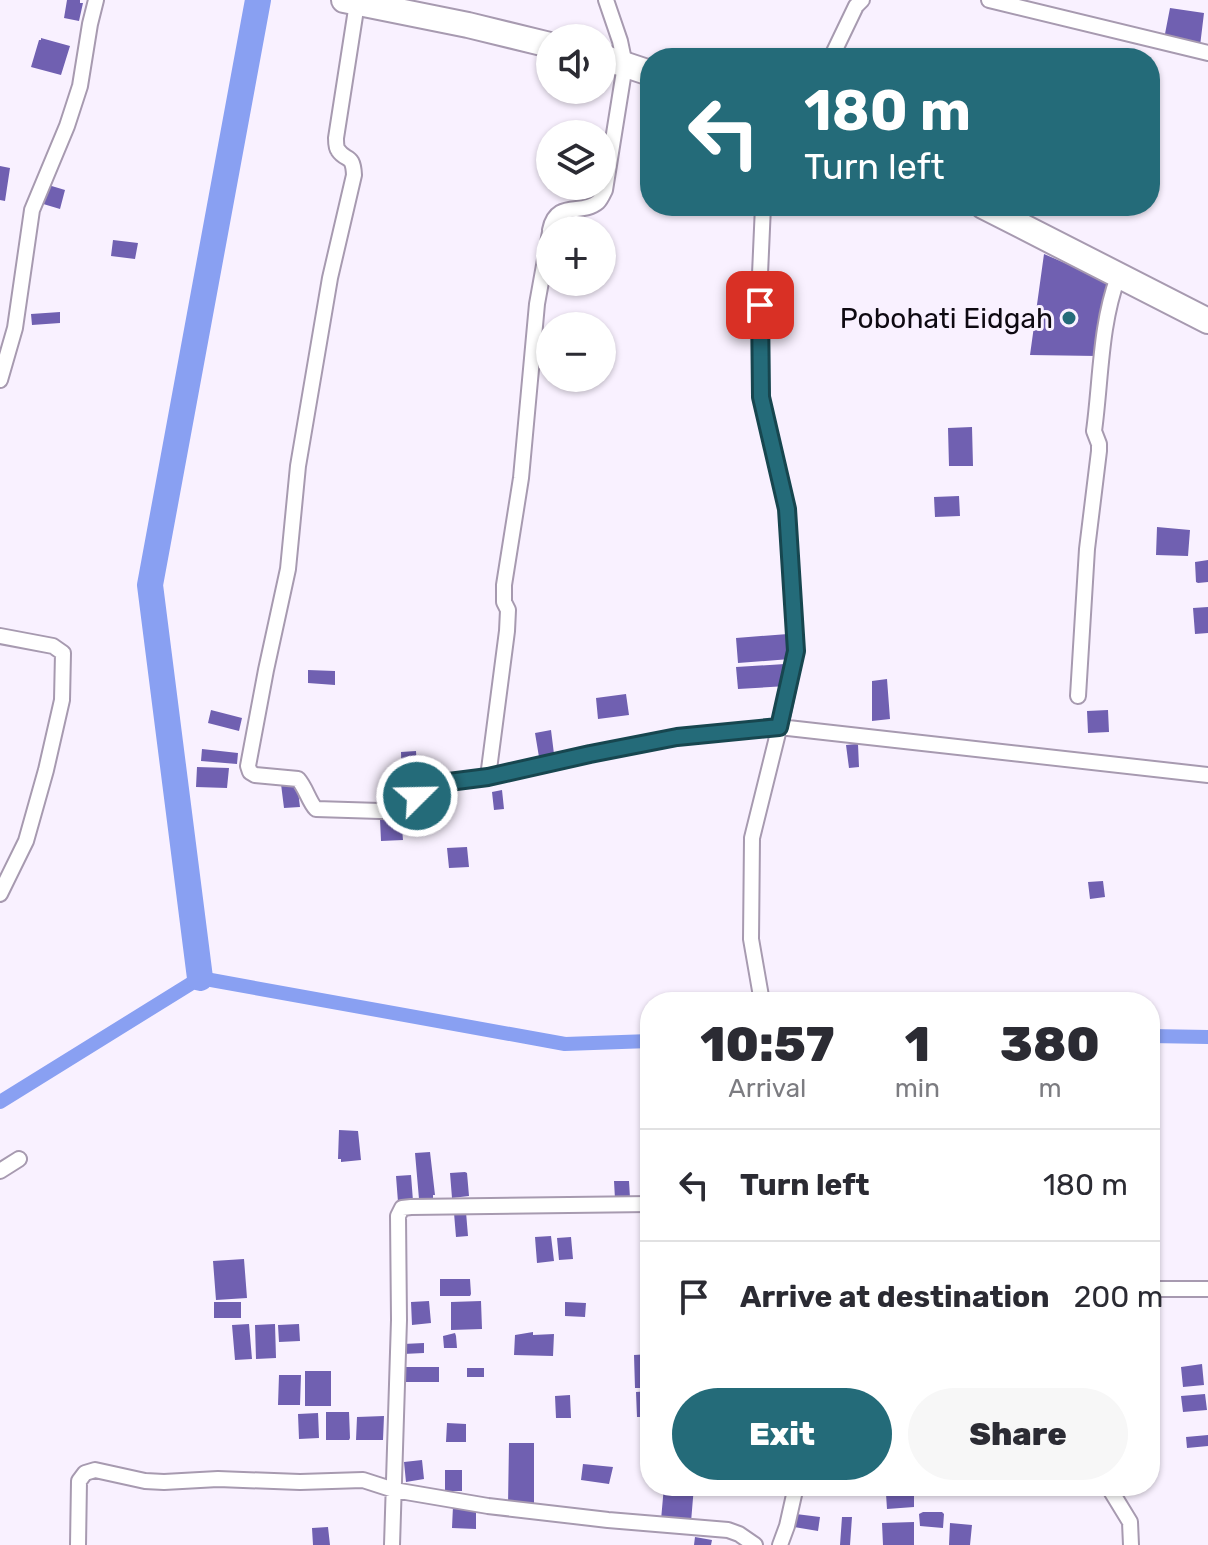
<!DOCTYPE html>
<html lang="en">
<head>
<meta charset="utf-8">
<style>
	:root { --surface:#fff; --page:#f7f7f7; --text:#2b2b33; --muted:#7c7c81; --line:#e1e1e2; --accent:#246b79 }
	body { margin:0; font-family:Rubik,sans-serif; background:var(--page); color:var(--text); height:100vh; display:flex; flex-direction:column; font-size:30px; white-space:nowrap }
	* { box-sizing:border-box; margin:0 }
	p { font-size:26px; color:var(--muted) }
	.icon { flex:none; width:44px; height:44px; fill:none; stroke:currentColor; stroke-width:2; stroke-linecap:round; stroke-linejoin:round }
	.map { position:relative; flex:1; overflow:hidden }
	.sheet { position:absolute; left:640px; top:992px; width:520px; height:504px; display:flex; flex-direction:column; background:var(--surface); border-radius:32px; box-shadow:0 2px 6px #0004 }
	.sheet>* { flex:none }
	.top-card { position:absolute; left:640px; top:48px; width:520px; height:168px; border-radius:32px; box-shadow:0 2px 6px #0004; background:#246b79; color:#fff; overflow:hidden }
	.buttons { position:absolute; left:536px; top:24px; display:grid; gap:16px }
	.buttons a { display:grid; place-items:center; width:80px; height:80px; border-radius:50%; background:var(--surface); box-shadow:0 2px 6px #0004; font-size:40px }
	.pin { position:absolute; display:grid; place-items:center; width:68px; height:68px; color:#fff; margin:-34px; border-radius:16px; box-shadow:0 4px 12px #0006 }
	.me { position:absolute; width:88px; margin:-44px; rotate:67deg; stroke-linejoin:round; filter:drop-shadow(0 0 6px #0008) }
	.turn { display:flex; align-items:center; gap:28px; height:168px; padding:0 32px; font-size:36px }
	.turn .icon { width:104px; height:104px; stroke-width:2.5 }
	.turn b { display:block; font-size:56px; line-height:68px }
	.eta { display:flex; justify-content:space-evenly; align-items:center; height:136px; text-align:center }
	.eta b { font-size:48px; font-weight:800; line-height:56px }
	.button { display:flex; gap:16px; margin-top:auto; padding:16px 32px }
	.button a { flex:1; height:92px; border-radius:48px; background:var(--accent); color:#fff; font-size:32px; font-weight:800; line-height:92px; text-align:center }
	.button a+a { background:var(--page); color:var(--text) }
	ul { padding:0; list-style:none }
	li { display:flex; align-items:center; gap:24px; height:112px; padding:0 32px; border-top:2px solid var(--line) }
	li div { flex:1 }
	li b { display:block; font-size:30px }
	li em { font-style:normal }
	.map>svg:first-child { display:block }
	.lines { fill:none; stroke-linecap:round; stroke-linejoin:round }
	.canal { stroke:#89a0f2; stroke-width:14 }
	.river { stroke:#89a0f2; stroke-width:26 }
	.building { fill:#7060b1 }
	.street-casing { stroke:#a79ab0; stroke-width:18 }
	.highway-casing { stroke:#a79ab0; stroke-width:28 }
	.street { stroke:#fff; stroke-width:14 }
	.highway { stroke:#fff; stroke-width:24 }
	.route-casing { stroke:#17464f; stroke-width:20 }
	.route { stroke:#246b79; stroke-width:14 }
	.poi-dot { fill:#246b79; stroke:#f9f1ff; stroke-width:3 }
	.labels { text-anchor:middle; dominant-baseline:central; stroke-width:6; stroke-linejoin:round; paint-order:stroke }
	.poi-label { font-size:28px; fill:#0e0911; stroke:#f9f1ff; text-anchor:end }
</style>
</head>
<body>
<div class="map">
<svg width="1208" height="1545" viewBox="0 0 1208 1545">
	<rect width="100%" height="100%" fill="#f9f1ff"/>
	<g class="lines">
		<!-- canal -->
		<path class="canal" d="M 1150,1036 L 1208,1037
			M 0,1102 L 200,978 L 565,1044 L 650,1041"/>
		<!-- river -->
		<path class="river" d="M 200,978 L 150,585 L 258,0"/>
	</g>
	<!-- building -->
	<path class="building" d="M 67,0 L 80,0 L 80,3 L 83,3 L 79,21 L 64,18 Z
		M 1170,8 L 1204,13 L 1200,46 L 1164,39 Z
		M 41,38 L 70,46 L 61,75 L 31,67 L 39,40 L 41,40 Z
		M 0,166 L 10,168 L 5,201 L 0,200 Z
		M 45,184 L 65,190 L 60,209 L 40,203 Z
		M 113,240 L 138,243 L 135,259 L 111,256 Z
		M 1044,254 L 1109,282 L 1097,356 L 1030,355 Z
		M 60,312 L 60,323 L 32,325 L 31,314 Z
		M 972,427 L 973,466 L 949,466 L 948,428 Z
		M 959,496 L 960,516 L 935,517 L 934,497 Z
		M 1157,527 L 1190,530 L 1188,556 L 1156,555 Z
		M 1208,560 L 1208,582 L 1198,583 L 1196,582 L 1195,562 Z
		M 1208,607 L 1208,633 L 1195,634 L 1193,608 Z
		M 788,634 L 790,659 L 738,663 L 736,638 Z
		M 785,664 L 787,686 L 738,689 L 736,667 Z
		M 308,670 L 335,671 L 335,685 L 308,683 Z
		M 887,679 L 890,719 L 872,721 L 872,681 Z
		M 626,694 L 629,715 L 598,719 L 596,698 Z
		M 211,710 L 242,718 L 239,731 L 208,723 Z
		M 1108,710 L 1109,732 L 1088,733 L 1087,711 Z
		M 551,730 L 554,754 L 539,757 L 535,733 Z
		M 856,744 L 858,744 L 859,767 L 849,768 L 846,745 Z
		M 202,749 L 238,753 L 237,764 L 201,761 Z
		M 416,751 L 418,784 L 402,784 L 401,752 Z
		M 197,767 L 229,768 L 227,788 L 196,787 Z
		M 297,783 L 300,807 L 284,808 L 281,784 Z
		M 502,790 L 504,809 L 494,810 L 492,792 Z
		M 401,817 L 403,840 L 381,841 L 380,819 Z
		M 467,847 L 469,867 L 449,868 L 447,848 Z
		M 1103,881 L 1105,897 L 1090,899 L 1088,882 Z
		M 339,1130 L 358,1131 L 361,1160 L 341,1162 L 341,1159 L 338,1159 Z
		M 430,1152 L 435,1195 L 433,1195 L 433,1198 L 419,1199 L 415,1153 Z
		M 465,1172 L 467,1173 L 469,1196 L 452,1198 L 450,1173 Z
		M 411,1175 L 413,1201 L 398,1202 L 396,1176 Z
		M 614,1181 L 629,1181 L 630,1198 L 615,1199 Z
		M 466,1212 L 468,1236 L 456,1237 L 454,1213 Z
		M 551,1236 L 554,1261 L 537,1263 L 535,1237 Z
		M 571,1237 L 573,1259 L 559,1260 L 557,1238 Z
		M 244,1259 L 247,1298 L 216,1300 L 213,1261 Z
		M 440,1279 L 470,1279 L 471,1294 L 470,1296 L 440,1296 Z
		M 429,1301 L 431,1323 L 412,1325 L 411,1302 Z
		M 481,1301 L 482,1329 L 451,1330 L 451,1302 Z
		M 214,1302 L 241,1302 L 241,1318 L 214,1318 Z
		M 565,1302 L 586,1303 L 585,1317 L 565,1316 Z
		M 249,1324 L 252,1359 L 235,1360 L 232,1325 Z
		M 275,1324 L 276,1358 L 256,1359 L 255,1325 Z
		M 299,1324 L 300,1341 L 279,1342 L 278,1325 Z
		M 533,1332 L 533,1335 L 554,1334 L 553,1356 L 514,1355 L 515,1335 Z
		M 455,1333 L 456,1336 L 457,1348 L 444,1348 L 443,1336 Z
		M 424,1343 L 424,1353 L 403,1354 L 403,1344 Z
		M 650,1354 L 650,1388 L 635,1388 L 634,1355 Z
		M 1202,1364 L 1204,1385 L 1183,1387 L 1181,1367 Z
		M 405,1367 L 439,1367 L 439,1382 L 405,1382 Z
		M 467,1368 L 484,1368 L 484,1377 L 467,1377 Z
		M 305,1371 L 331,1371 L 331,1406 L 305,1406 Z
		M 279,1375 L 301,1375 L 300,1405 L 278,1405 Z
		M 650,1391 L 650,1417 L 637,1417 L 636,1392 Z
		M 1205,1394 L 1207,1410 L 1183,1412 L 1181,1396 Z
		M 570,1395 L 571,1418 L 556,1418 L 555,1396 Z
		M 326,1412 L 349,1412 L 350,1438 L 349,1440 L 326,1440 Z
		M 318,1413 L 319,1438 L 299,1439 L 298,1414 Z
		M 384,1416 L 383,1440 L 356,1440 L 357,1417 Z
		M 447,1423 L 466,1424 L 466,1442 L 446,1442 Z
		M 1208,1435 L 1208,1446 L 1187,1448 L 1186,1437 Z
		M 509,1443 L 534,1443 L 534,1505 L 508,1505 Z
		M 422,1460 L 424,1479 L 406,1482 L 404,1462 Z
		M 583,1464 L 613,1467 L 609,1484 L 581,1480 Z
		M 445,1470 L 462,1470 L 462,1491 L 445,1491 Z
		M 664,1486 L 694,1486 L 691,1522 L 661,1520 Z
		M 816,1486 L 839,1486 L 838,1494 L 819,1493 L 819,1490 L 816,1490 Z
		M 843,1486 L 864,1486 L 864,1496 L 845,1496 L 843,1495 Z
		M 914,1492 L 914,1507 L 887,1509 L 886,1494 Z
		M 453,1506 L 476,1506 L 476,1529 L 452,1528 Z
		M 923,1512 L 942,1512 L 944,1514 L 943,1528 L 920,1526 L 919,1514 Z
		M 796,1514 L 820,1517 L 818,1531 L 794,1527 Z
		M 842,1517 L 852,1517 L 850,1545 L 840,1545 Z
		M 914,1522 L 914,1545 L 883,1545 L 882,1523 Z
		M 950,1523 L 972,1525 L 970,1545 L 949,1545 Z
		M 328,1527 L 330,1545 L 313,1545 L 312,1528 Z
		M 695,1537 L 712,1540 L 711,1545 L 694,1545 Z"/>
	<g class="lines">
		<!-- street casing -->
		<g class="street-casing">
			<path id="street" d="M 989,0 L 1208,53
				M 357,3 L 336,138 C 336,141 336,148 338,150 C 346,162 353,153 354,175 L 330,278 L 298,466 L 288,569 L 266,670 L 248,766 L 250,772 L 255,775 L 298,779 C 306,788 309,802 316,809 L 412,812 L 416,809 L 416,790 L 425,785 L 488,777 L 590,754 L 677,737 L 779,727 L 1208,775
				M 831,58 L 856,6 L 862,0
				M 550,230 C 556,199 582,216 598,202 C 601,199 603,194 605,190 L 625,65 L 620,41 L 606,0
				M 0,380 L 15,328 L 32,210 L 67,126 L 80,86 L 90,24 L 96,0
				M 0,636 L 53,646 L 63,653 L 62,700 L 46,770 L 26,841 L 0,894
				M 1078,696 L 1087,549 L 1099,451 L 1099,444 L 1094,431 C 1101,380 1100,325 1118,277
				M 488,777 L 507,631 L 508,610 L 504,602 L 504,585 L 521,478 L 537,304 L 550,232
				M 762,1002 L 751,939 L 752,838 L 783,713 L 796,651 L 787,509 L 761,397 L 760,274 L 763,206
				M 0,1171 L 19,1159
				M 1150,1289 L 1208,1289
				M 1108,1486 L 1130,1522 L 1131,1545
				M 78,1545 L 79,1481 L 85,1473 L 95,1470 L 145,1481 L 164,1482 L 218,1479 L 300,1482 L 363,1480 L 394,1490 L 488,1506 L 608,1520 L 728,1530 L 739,1534 L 755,1545
				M 392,1545 L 399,1320 L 398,1216 L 402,1208 L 411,1207 L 650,1204
				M 780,1545 L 787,1526 L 796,1486"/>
		</g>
		<!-- highway casing -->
		<g class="highway-casing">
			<path id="highway" d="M 344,0 L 468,25 L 550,45
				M 602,57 L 650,73
				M 983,206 L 1208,321"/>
		</g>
		<!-- street -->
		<use href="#street" class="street"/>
		<!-- highway -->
		<use href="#highway" class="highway"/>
	</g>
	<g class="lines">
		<!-- route casing -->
		<g class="route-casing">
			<path id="route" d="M 417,796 L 416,790 L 425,785 L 488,777 L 590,754 L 677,737 L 779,727 L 796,651 L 787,509 L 761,397 L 760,305"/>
		</g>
		<!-- route -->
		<use href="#route" class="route"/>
	</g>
	<!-- markers -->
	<circle class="poi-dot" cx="1069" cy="318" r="8"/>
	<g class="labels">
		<!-- poi labels -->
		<g class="poi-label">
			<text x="1053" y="318">Pobohati Eidgah</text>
		</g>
	</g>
</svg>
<div class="buttons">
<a><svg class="icon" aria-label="sound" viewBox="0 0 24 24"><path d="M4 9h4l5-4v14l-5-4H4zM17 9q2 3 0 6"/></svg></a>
<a><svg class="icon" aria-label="layers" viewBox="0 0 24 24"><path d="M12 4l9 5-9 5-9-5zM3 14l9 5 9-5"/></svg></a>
<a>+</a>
<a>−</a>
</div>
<div class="pin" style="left:760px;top:305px;background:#d93025"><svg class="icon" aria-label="arrive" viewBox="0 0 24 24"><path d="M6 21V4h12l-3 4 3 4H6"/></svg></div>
<svg class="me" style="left:417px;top:796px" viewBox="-20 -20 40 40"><circle r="17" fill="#246b79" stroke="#fff" stroke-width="3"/><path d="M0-11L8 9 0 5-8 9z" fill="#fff"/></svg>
<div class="top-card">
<div class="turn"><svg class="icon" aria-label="left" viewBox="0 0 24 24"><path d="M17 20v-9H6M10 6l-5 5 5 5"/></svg><div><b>180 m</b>Turn left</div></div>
</div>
<section class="sheet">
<div class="eta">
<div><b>10:57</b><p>Arrival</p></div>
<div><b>1</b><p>min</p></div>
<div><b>380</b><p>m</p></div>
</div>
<ul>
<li><svg class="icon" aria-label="left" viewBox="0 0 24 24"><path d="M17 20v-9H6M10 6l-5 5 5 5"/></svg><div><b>Turn left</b></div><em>180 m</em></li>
<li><svg class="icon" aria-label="arrive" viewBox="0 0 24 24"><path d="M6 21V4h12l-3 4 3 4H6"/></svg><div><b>Arrive at destination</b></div><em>200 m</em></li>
</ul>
<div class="button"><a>Exit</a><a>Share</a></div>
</section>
</div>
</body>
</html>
